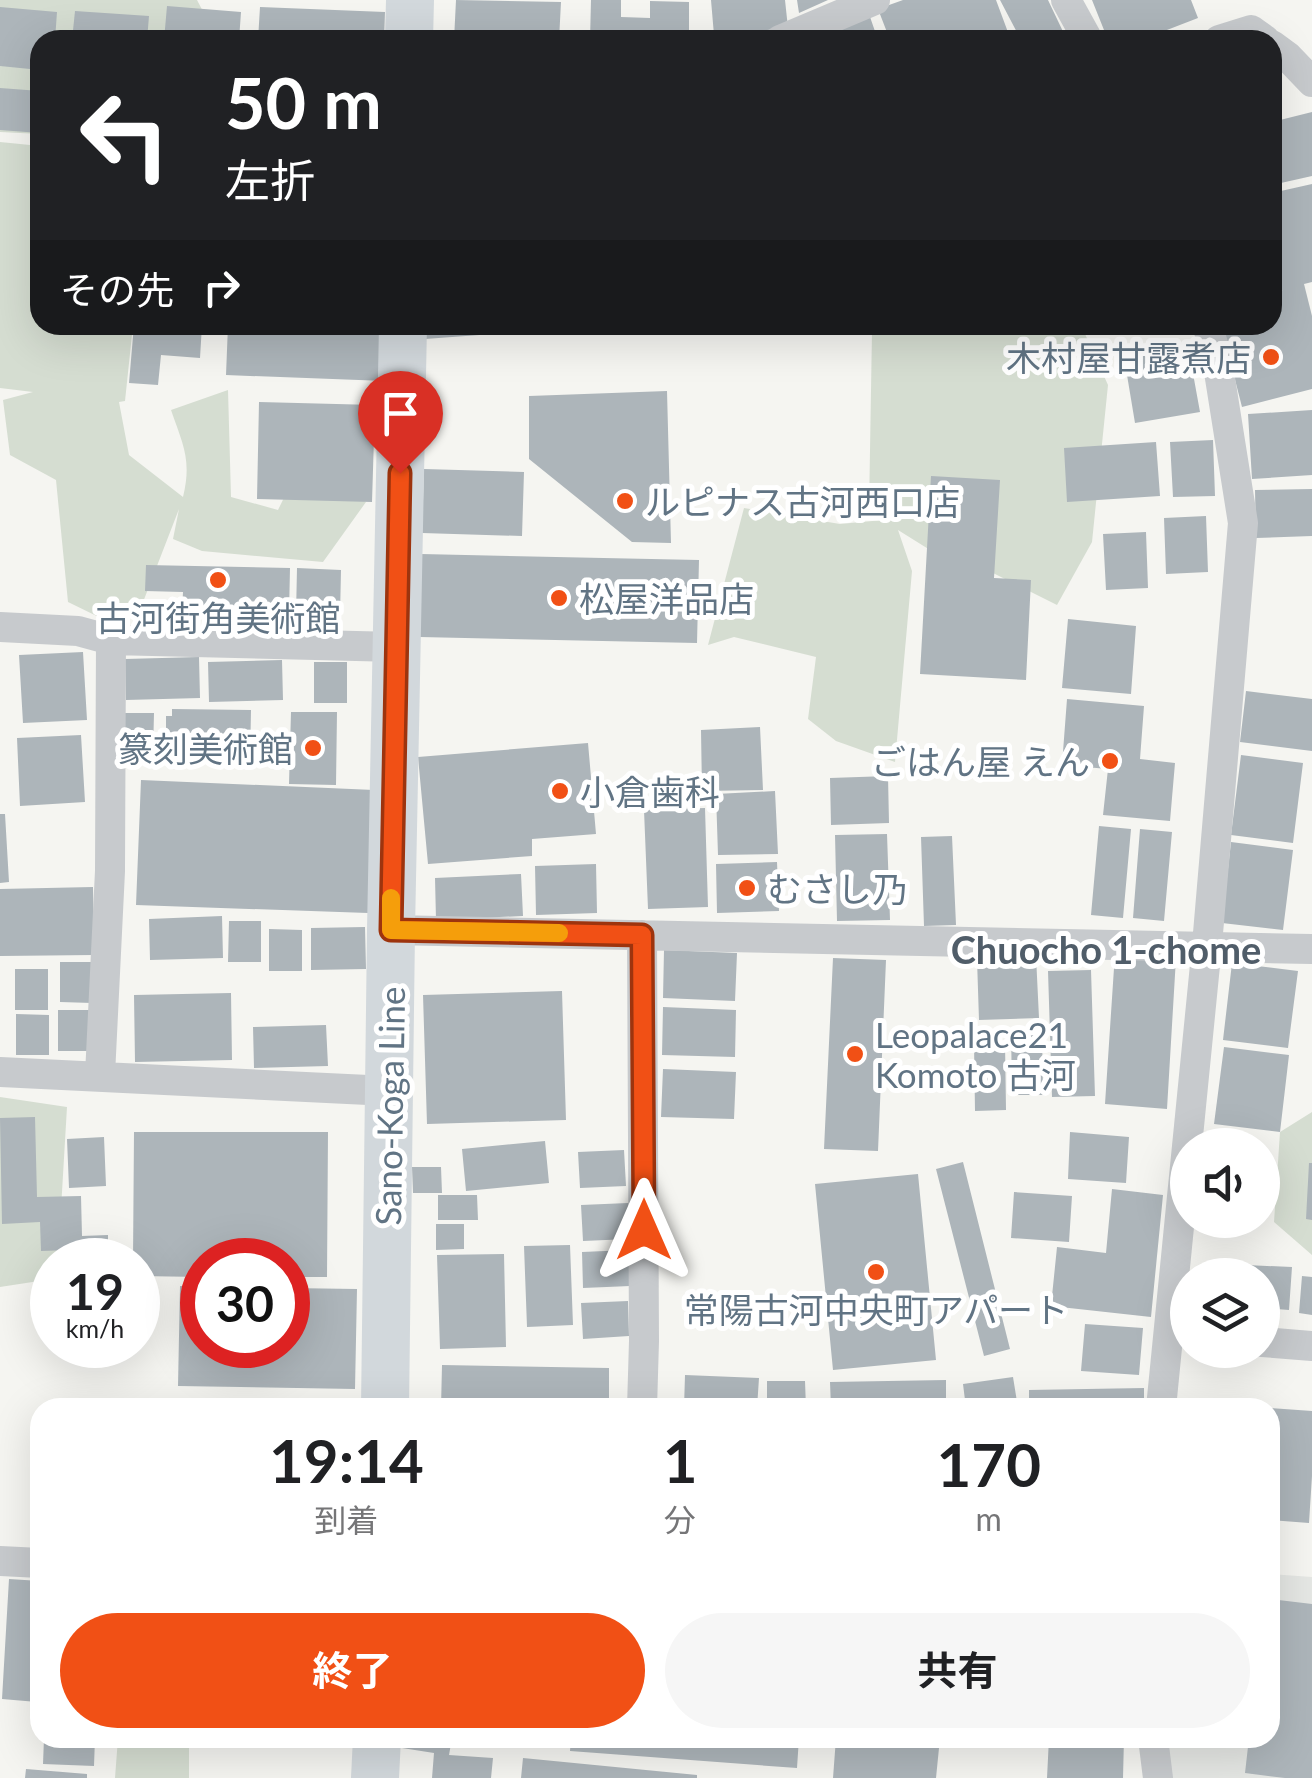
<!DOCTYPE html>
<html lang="ja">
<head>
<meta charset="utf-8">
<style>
	:root { --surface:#fff; --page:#f6f6f6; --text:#202124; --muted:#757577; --accent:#f15015 }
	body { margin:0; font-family:Lato,"Noto Sans JP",sans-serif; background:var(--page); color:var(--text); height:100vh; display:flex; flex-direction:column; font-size:38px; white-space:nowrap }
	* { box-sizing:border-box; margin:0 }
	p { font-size:32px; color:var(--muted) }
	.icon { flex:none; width:55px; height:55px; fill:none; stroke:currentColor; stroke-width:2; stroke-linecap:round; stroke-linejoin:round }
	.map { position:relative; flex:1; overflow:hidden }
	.panel { position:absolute; left:30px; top:1398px; width:1250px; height:350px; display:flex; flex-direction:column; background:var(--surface); border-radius:30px; box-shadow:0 10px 40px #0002 }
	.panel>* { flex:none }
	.banner { position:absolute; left:30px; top:30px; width:1252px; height:305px; border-radius:30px; box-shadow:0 10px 40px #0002; background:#202124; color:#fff; overflow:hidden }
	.fabs { position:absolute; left:1170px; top:1128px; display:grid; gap:20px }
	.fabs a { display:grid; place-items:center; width:110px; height:110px; border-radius:50%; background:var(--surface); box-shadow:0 10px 40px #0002; font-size:50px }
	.speed { position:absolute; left:30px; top:1238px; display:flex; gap:20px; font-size:50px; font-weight:700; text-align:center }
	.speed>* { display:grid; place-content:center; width:130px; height:130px; border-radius:50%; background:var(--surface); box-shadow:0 10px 40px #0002; line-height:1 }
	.speed small { font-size:25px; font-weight:400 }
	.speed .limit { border:15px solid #d22; background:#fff; color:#111 }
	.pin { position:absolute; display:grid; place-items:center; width:85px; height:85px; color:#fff; margin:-102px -42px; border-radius:50% 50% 50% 0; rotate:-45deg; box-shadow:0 0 10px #0007 }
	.pin .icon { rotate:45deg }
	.me { position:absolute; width:110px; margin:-55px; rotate:0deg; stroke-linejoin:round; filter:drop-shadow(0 0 8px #0008) }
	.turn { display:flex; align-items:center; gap:35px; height:210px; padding:0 30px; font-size:45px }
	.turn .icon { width:130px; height:130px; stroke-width:2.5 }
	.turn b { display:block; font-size:70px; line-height:85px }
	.then { display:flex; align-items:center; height:95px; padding:0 30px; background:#0003; gap:20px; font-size:38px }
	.eta { display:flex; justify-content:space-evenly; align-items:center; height:170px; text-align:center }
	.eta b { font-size:60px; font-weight:700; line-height:70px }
	.action { display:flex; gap:20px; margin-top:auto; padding:20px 30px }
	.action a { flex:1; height:115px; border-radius:60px; background:var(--accent); color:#fff; font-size:40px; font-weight:700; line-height:115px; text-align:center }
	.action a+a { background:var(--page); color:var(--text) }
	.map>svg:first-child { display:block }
	.built { fill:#e5e7e4 }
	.green { fill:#d5ddd1 }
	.building { fill:#adb5ba }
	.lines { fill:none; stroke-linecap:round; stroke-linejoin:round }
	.minor { stroke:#c7cacd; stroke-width:30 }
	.primary { stroke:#d2d8dc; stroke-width:48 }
	.route-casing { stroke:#9d340e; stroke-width:25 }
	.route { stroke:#f15015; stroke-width:18 }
	.slow { stroke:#f59e0b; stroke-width:18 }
	.poi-dot { fill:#f15015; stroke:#fff; stroke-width:4 }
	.labels { text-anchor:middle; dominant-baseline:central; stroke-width:10; stroke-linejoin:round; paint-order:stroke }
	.poi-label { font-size:35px; fill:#617484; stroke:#fff; text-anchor:start }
	.street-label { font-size:35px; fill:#617484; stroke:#fff }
	.neighbourhood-label { font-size:38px; font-weight:bold; fill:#505d69; stroke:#fff }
</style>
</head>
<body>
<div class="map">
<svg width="1312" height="1778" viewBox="0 0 1312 1778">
	<rect width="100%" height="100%" fill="#f5f5f1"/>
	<!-- built -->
	<path class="built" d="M 1270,1574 L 1312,1577 L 1312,1778 L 1164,1778 L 1160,1738 L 1270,1738 Z"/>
	<!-- green -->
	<path class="green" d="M 0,0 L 197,0 L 218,40 L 40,40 L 40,134 L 0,132 Z
		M 0,142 L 40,146 L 40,325 L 133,325 L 125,401 L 119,402 L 129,455 L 183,497 C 192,460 183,445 171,410 L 228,390 L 231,497 L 278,510 L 297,471 L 366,502 L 323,562 L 202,551 L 173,539 L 179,509 L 138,615 L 111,623 L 68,602 L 56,480 L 10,455 L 3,400 L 33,392 L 0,388 Z
		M 868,325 L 1081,325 L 1108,385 L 1092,542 L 1057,605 L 977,565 L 938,555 L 898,530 L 912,571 L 895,762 L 836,741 L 808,719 L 816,657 L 734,637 L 708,645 L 744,508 L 840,524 L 883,520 L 869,510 L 872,331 Z
		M 0,1097 L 67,1107 L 58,1260 L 52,1260 L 52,1279 L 0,1287 Z
		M 1312,1112 L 1312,1255 L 1274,1222 L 1280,1132 Z
		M 118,1738 L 189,1738 L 189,1778 L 115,1778 Z"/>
	<!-- building -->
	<path class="building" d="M 456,0 L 561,2 L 559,40 L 454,40 Z
		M 591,0 L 621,0 L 621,17 L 650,18 L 650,1 L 689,2 L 689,40 L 590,40 Z
		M 711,0 L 785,0 L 788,28 L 714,35 Z
		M 797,0 L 828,0 L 799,13 Z
		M 903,0 L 996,0 L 1009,35 L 997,40 L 890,40 L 878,9 Z
		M 1000,0 L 1048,0 L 1067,40 L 1021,40 Z
		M 1092,0 L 1191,0 L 1198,18 L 1141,40 L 1108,40 Z
		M 167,6 L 241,12 L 239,40 L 164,40 Z
		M 0,7 L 57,12 L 55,40 L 40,40 L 40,70 L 0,66 Z
		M 260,7 L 385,12 L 384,40 L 258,40 Z
		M 75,11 L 149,16 L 147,40 L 72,40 Z
		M 869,14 L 878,40 L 816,40 Z
		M 0,88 L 40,91 L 40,133 L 0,130 Z
		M 1312,112 L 1312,176 L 1272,185 L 1272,122 Z
		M 1312,184 L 1312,282 L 1304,284 L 1312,316 L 1312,389 L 1242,407 L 1221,325 L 1272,325 L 1272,292 L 1283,290 L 1272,291 L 1272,193 Z
		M 134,325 L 202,325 L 200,358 L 161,355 L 158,385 L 129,383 Z
		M 228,325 L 387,325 L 385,381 L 226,375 Z
		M 424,325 L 492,325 L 493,334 L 425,339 Z
		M 708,325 L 805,325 L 805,330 L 708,328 Z
		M 1188,346 L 1200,412 L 1135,423 L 1124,357 Z
		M 667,391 L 671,543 L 632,542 L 529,459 L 529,396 Z
		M 259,402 L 375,405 L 372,502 L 257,499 Z
		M 1312,410 L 1312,475 L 1252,479 L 1248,414 Z
		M 1213,440 L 1215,496 L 1173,497 L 1170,442 Z
		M 1156,442 L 1160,496 L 1067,502 L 1064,448 Z
		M 424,469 L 524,472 L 522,536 L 422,533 Z
		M 931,476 L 1000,480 L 994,578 L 1031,580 L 1026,680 L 920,674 Z
		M 1312,489 L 1312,536 L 1256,538 L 1255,490 Z
		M 1206,516 L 1208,572 L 1166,574 L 1164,518 Z
		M 1146,532 L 1148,588 L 1106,590 L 1103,534 Z
		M 421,554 L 699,560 L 697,643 L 420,637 Z
		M 146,565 L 290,568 L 289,614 L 182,611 L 183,592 L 145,591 Z
		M 297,568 L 341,570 L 340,616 L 296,615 Z
		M 1068,619 L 1136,626 L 1131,694 L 1062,688 Z
		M 83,652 L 87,720 L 23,723 L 19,655 Z
		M 199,657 L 200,698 L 126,700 L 125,659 Z
		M 282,660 L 283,700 L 209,702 L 208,662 Z
		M 314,662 L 347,662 L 347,703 L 314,703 Z
		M 1246,691 L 1312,699 L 1312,751 L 1240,742 Z
		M 1067,699 L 1144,706 L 1140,759 L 1175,763 L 1170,821 L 1103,815 L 1108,769 L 1062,765 Z
		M 172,709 L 251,710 L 250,762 L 174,760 L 174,747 L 166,747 L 166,716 L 172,716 Z
		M 291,712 L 337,712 L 336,785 L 289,784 Z
		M 121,713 L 154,713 L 153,754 L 120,754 Z
		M 760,727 L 763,790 L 702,791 L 701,730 Z
		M 81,735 L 85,802 L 20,806 L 17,738 Z
		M 588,743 L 596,834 L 532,839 L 532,856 L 428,864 L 418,757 Z
		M 1241,755 L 1303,763 L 1293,843 L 1231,835 Z
		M 888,776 L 889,823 L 831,825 L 830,778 Z
		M 141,780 L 374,790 L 368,913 L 136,905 Z
		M 775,791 L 778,854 L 718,855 L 716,794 Z
		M 705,808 L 708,907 L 648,909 L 644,810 Z
		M 0,814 L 5,814 L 9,882 L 0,883 Z
		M 1099,826 L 1131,829 L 1123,918 L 1091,915 Z
		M 1140,829 L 1172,832 L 1164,921 L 1133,918 Z
		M 887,834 L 890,920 L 837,921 L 835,835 Z
		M 952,836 L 956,925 L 924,926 L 921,837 Z
		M 1231,842 L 1293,850 L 1283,930 L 1222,923 Z
		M 777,862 L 779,911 L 717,913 L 716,864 Z
		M 596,864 L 597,913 L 536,915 L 535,866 Z
		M 521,874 L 523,916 L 436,920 L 435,878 Z
		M 93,887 L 94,955 L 0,956 L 0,889 Z
		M 222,916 L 223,958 L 150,960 L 149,919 Z
		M 229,921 L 261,921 L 261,962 L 228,962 Z
		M 365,927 L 366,969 L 311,970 L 311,928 Z
		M 269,929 L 302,930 L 302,971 L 269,971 Z
		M 664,950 L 737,953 L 735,1001 L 663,998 Z
		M 1115,953 L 1176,958 L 1167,1109 L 1105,1104 Z
		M 1036,956 L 1039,1018 L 979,1020 L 977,959 Z
		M 833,958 L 886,960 L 878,1151 L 824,1149 Z
		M 60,962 L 92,962 L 92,1003 L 60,1002 Z
		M 1232,963 L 1298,971 L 1288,1048 L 1223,1040 Z
		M 15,969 L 48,969 L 48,1010 L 15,1010 Z
		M 1091,970 L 1095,1096 L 1052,1097 L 1048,971 Z
		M 562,991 L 566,1120 L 427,1124 L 423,995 Z
		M 231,993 L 232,1060 L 135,1062 L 134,995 Z
		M 663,1007 L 736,1010 L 735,1057 L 662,1055 Z
		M 58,1010 L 91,1010 L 91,1051 L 58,1051 Z
		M 16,1014 L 49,1015 L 49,1055 L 16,1055 Z
		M 326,1025 L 328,1066 L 254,1068 L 253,1027 Z
		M 1011,1028 L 1042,1028 L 1043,1095 L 1012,1095 Z
		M 1005,1042 L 1006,1110 L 975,1111 L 974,1043 Z
		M 1224,1047 L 1289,1055 L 1280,1132 L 1214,1124 Z
		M 663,1069 L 736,1072 L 734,1119 L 661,1117 Z
		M 35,1117 L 37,1197 L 81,1196 L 82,1236 L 108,1235 L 108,1260 L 69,1260 L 69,1250 L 41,1251 L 40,1222 L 2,1224 L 0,1118 Z
		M 134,1132 L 328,1132 L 327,1277 L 288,1277 L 288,1260 L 202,1260 L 202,1277 L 138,1276 L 138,1260 L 133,1260 Z
		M 1070,1132 L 1129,1137 L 1126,1183 L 1068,1179 Z
		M 104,1137 L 106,1186 L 69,1188 L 67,1139 Z
		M 545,1141 L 549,1183 L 466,1191 L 462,1149 Z
		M 624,1150 L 626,1186 L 580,1188 L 578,1152 Z
		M 963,1162 L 1010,1349 L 984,1356 L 936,1169 Z
		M 1309,1163 L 1312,1163 L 1312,1220 L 1306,1219 Z
		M 412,1167 L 441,1167 L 442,1193 L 413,1193 Z
		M 918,1174 L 936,1360 L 833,1370 L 815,1184 Z
		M 1112,1189 L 1163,1195 L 1151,1317 L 1051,1306 L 1057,1247 L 1106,1253 Z
		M 1014,1192 L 1072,1196 L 1069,1242 L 1011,1238 Z
		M 438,1195 L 477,1195 L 478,1220 L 438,1220 Z
		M 628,1203 L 629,1239 L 583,1241 L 581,1205 Z
		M 436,1224 L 464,1224 L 464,1249 L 436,1250 Z
		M 570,1245 L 573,1325 L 527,1327 L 524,1246 Z
		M 628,1250 L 630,1286 L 583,1288 L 582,1252 Z
		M 504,1254 L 506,1347 L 440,1349 L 437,1255 Z
		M 1246,1265 L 1292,1267 L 1289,1310 L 1262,1308 L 1262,1275 L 1245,1275 Z
		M 1302,1276 L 1312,1277 L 1312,1315 L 1299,1313 Z
		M 180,1286 L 202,1286 L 202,1345 L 288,1345 L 288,1288 L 357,1289 L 355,1389 L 178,1386 Z
		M 628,1301 L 629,1336 L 583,1339 L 581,1303 Z
		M 1085,1324 L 1143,1328 L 1139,1375 L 1081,1371 Z
		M 442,1365 L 609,1368 L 609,1408 L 441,1408 Z
		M 685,1375 L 759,1378 L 757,1408 L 684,1408 Z
		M 1013,1377 L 1018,1408 L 966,1408 L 963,1384 Z
		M 946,1380 L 946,1408 L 831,1408 L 830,1382 Z
		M 767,1381 L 805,1381 L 806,1408 L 767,1408 Z
		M 1144,1388 L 1144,1408 L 1029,1408 L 1029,1390 Z
		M 1270,1408 L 1312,1411 L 1312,1476 L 1309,1523 L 1270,1520 Z
		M 9,1579 L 40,1581 L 37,1702 L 2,1699 Z
		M 1270,1599 L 1312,1604 L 1312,1778 L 1285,1778 L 1245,1773 L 1249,1738 L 1270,1738 Z
		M 44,1738 L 95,1738 L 94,1766 L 43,1764 Z
		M 404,1738 L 452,1738 L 449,1755 L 493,1758 L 491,1778 L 432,1778 L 434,1753 L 402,1748 Z
		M 571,1738 L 799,1738 L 797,1768 L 570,1751 Z
		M 836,1738 L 940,1738 L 936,1778 L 833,1778 Z
		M 1049,1738 L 1124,1738 L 1123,1778 L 1047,1778 Z
		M 523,1758 L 697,1775 L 697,1778 L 521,1778 Z
		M 26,1769 L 87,1774 L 87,1778 L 25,1778 Z"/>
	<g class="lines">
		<!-- minor -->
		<path class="minor" d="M 1066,0 L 1088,40
			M 780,40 L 875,0
			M 1219,40 L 1251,30 L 1265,40
			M 1272,45 L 1287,56 L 1312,82
			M 0,627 L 78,631 L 111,640 L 397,647
			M 391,930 L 1312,949
			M 0,1072 L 389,1091
			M 100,1075 L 110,871 L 111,640
			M 1262,1342 L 1312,1346
			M 642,1408 L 644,1341 L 642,935
			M 1161,1408 L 1207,945 L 1243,523 L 1216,353 L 1207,325
			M 0,1561 L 40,1563
			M 1153,1738 L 1158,1778"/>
		<!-- primary -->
		<path class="primary" d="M 409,40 L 410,0
			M 385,1408 L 391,930 L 403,325
			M 375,1778 L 377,1738"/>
	</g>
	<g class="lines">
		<!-- route casing -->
		<g class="route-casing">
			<path id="route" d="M 400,473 L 391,930 L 642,935 L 644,1230"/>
		</g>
		<!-- route -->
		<use href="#route" class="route"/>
		<!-- slow -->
		<path class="slow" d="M 391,898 L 391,930 L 559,933"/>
	</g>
	<!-- markers -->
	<g class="poi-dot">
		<circle cx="1271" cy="357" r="10"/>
		<circle cx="625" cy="501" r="10"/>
		<circle cx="218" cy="580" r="10"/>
		<circle cx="559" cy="598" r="10"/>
		<circle cx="313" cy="748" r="10"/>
		<circle cx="1110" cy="761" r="10"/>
		<circle cx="560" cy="791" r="10"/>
		<circle cx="747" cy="888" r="10"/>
		<circle cx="855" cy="1054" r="10"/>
		<circle cx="876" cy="1272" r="10"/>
	</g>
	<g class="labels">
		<!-- poi labels -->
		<g class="poi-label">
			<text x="1251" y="357" text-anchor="end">木村屋甘露煮店</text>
			<text x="645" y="501">ルピナス古河西口店</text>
			<text x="579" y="598">松屋洋品店</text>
			<text x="218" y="617" text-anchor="middle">古河街角美術館</text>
			<text x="293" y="748" text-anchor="end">篆刻美術館</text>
			<text x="1090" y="761" text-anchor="end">ごはん屋 えん</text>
			<text x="580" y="791">小倉歯科</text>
			<text x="767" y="888">むさし乃</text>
			<text x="875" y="1034">Leopalace21<tspan x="875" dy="40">Komoto 古河</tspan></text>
			<text x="876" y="1309" text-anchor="middle">常陽古河中央町アパート</text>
		</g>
		<!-- street labels -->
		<g class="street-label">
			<text transform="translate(389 1106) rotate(-89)">Sano-Koga Line</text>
		</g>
		<!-- neighbourhood labels -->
		<g class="neighbourhood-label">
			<text x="1106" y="949">Chuocho 1-chome</text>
		</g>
	</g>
</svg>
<div class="fabs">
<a><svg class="icon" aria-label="sound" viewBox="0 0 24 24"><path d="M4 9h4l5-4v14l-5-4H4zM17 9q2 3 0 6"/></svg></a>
<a><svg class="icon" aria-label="layers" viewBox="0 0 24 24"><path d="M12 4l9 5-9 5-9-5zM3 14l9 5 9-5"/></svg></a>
</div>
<div class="speed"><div>19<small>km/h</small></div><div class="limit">30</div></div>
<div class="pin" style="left:400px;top:473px;background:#d93025"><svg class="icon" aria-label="arrive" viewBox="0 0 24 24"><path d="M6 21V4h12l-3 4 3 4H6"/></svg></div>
<svg class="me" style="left:644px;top:1230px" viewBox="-20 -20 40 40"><path d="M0-17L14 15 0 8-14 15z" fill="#f15015" stroke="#fff" stroke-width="4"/></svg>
<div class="banner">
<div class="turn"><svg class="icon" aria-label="left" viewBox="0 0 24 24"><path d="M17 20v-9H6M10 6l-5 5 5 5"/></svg><div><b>50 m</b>左折</div></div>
<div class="then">その先<svg class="icon" aria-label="right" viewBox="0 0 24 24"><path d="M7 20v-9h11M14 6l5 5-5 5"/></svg></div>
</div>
<section class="panel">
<div class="eta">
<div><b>19:14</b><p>到着</p></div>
<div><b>1</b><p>分</p></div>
<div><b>170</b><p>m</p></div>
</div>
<div class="action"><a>終了</a><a>共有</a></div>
</section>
</div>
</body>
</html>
